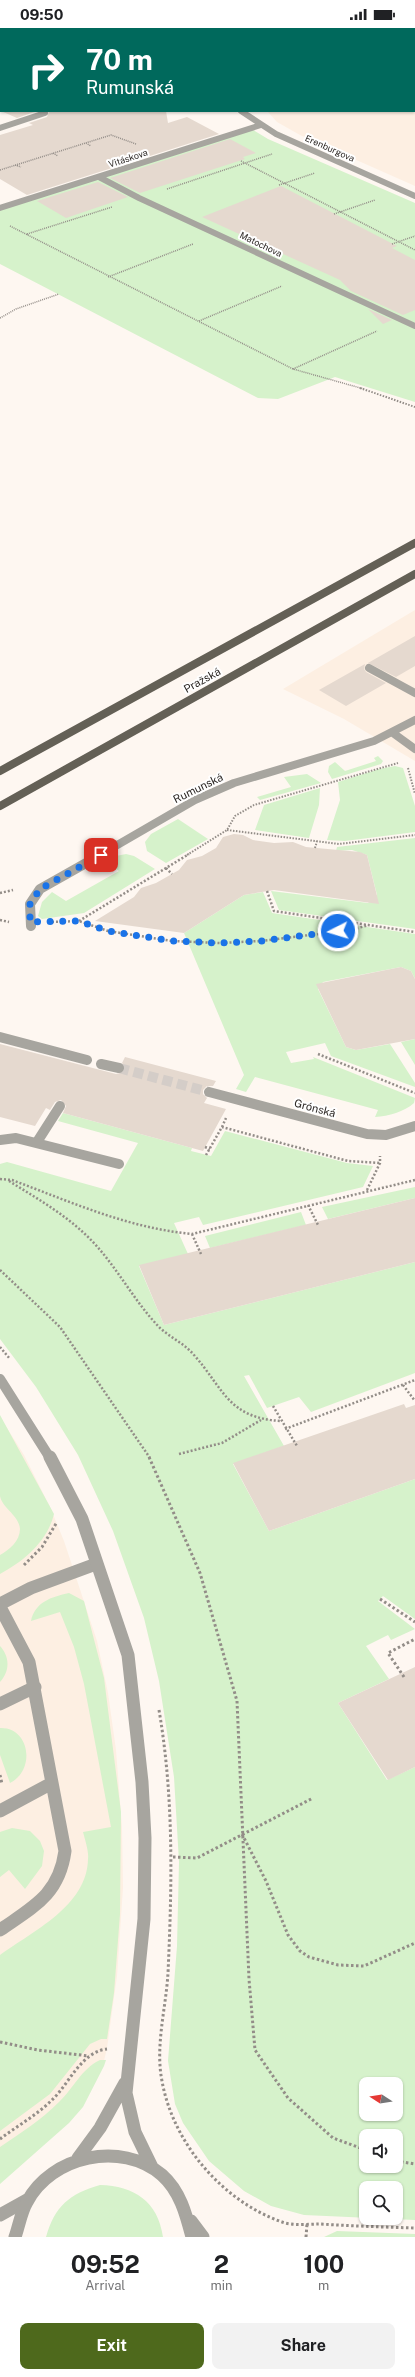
<!DOCTYPE html>
<html lang="en">
<head>
<meta charset="utf-8">
<style>
	:root { --surface:#fff; --page:#f2f2f2; --text:#202124; --muted:#757577; --accent:#4e691c }
	body { margin:0; font-family:"Public Sans",sans-serif; background:var(--page); color:var(--text); height:100vh; display:flex; flex-direction:column; font-size:15px; white-space:nowrap }
	* { box-sizing:border-box; margin:0 }
	p { font-size:13px; color:var(--muted) }
	.icon { flex:none; width:22px; height:22px; fill:none; stroke:currentColor; stroke-width:2; stroke-linecap:round; stroke-linejoin:round }
	.map { position:relative; height:2209px; overflow:hidden }
	.details { display:flex; flex-direction:column; background:var(--surface); flex:1 }
	.details>* { flex:none }
	.banner { position:absolute; left:0px; top:0px; width:415px; height:84px; box-shadow:0 1px 3px #0004; background:#00695c; color:#fff; overflow:hidden }
	.needle { width:26px; rotate:282deg }
	.fabs { position:absolute; left:359px; top:2049px; display:grid; gap:8px }
	.fabs a { display:grid; place-items:center; width:44px; height:44px; border-radius:8px; background:var(--surface); box-shadow:0 1px 3px #0004; font-size:20px }
	.pin { position:absolute; display:grid; place-items:center; width:34px; height:34px; color:#fff; margin:-17px; border-radius:8px; box-shadow:0 2px 6px #0006 }
	.me { position:absolute; width:44px; margin:-22px; rotate:265deg; stroke-linejoin:round; filter:drop-shadow(0 0 3px #0008) }
	.turn { display:flex; align-items:center; gap:14px; height:84px; padding:0 20px; font-size:18px }
	.turn .icon { width:52px; height:52px; stroke-width:2.5 }
	.turn b { display:block; font-size:28px; line-height:34px }
	.eta { display:flex; justify-content:space-evenly; align-items:center; height:68px; text-align:center }
	.eta b { font-size:24px; font-weight:700; line-height:28px }
	.primary-button { display:flex; gap:8px; margin-top:auto; padding:8px 20px }
	.primary-button a { flex:1; height:46px; border-radius:8px; background:var(--accent); color:#fff; font-size:16px; font-weight:700; line-height:46px; text-align:center }
	.primary-button a+a { background:var(--page); color:var(--text) }
	.status { display:flex; justify-content:space-between; align-items:center; height:28px; padding:0 20px; background:var(--surface); direction:ltr }
	.status svg { height:11px; fill:currentColor }
	.map>svg:first-child { display:block }
	.built { fill:#fdefe2 }
	.green { fill:#d6f2cb; fill-rule:evenodd }
	.building { fill:#e5d9cf }
	.lines { fill:none; stroke-linecap:round; stroke-linejoin:round }
	.street-tunnel { stroke:#d4cdc8; stroke-width:10; stroke-dasharray:10 5; stroke-linecap:butt }
	.path-far3 { stroke:#938d88; stroke-width:1.5; stroke-dasharray:1 1; stroke-linecap:butt }
	.path-far2 { stroke:#938d88; stroke-width:2; stroke-dasharray:1.5 1.5; stroke-linecap:butt }
	.path-far1 { stroke:#938d88; stroke-width:2.5; stroke-dasharray:2 2; stroke-linecap:butt }
	.path { stroke:#938d88; stroke-width:3; stroke-dasharray:2.5 2.5; stroke-linecap:butt }
	.lane-far3 { stroke:#a7a59f; stroke-width:6 }
	.lane-far2 { stroke:#a7a59f; stroke-width:8 }
	.lane-far1 { stroke:#a7a59f; stroke-width:10 }
	.lane { stroke:#a7a59f; stroke-width:13 }
	.street-far3 { stroke:#a7a59f; stroke-width:6 }
	.street-far2 { stroke:#a7a59f; stroke-width:8 }
	.street-far1 { stroke:#a7a59f; stroke-width:10 }
	.street { stroke:#a7a59f; stroke-width:13 }
	.primary { stroke:#646056; stroke-width:8 }
	.route { stroke:#1a73e8; stroke-width:7; stroke-dasharray:0 12.6 }
	.labels { text-anchor:middle; dominant-baseline:central; stroke-width:4; stroke-linejoin:round; paint-order:stroke }
	.far-street-label { font-size:9px; fill:#2c2724; stroke:#fff }
	.street-label { font-size:11px; fill:#2c2724; stroke:#fff }
</style>
</head>
<body>
<div class="status"><b>09:50</b><svg viewBox="0 0 49 12"><path d="M0 12V9h3v3zM5 12V6h3v6zM10 12V3h3v9zM15 12V0h3v12zM26 1h20v11H26zM47 4h2v5h-2z"/></svg></div>
<div class="map">
<svg width="415" height="2209" viewBox="0 0 415 2209">
	<rect width="100%" height="100%" fill="#fef7f1"/>
	<!-- built -->
	<path class="built" d="M 209,0 L 415,0 L 415,158 L 300,107 L 277,94 L 267,83 L 414,83 L 414,1 Z
		M 415,582 L 415,733 L 344,691 L 283,661 Z
		M 0,1389 L 24,1427 L 50,1479 L 64,1513 L 97,1613 L 108,1665 L 116,1722 L 122,1799 L 123,1860 L 117,1948 L 107,2020 L 103,2037 L 0,2154 Z"/>
	<!-- green -->
	<path class="green" d="M 248,99 L 268,111 L 415,175 L 415,374 L 335,349 L 278,371 L 258,370 L 0,236 L 0,178 Z
		M 378,728 L 383,733 L 381,736 L 332,751 L 328,744 L 329,738 L 335,734 L 345,743 L 376,733 L 374,730 Z
		M 395,738 L 403,740 L 415,778 L 415,804 L 345,813 L 327,812 L 340,772 L 338,754 L 379,741 Z
		M 307,746 L 321,755 L 260,772 L 257,769 L 291,759 L 284,749 Z
		M 320,760 L 319,777 L 309,810 L 255,802 L 264,777 Z
		M 178,791 L 208,811 L 166,835 L 147,823 L 145,814 L 151,806 Z
		M 415,810 L 415,901 L 279,882 L 271,863 L 368,875 L 377,867 L 367,827 L 352,822 L 336,823 L 337,819 Z
		M 126,826 L 134,828 L 155,841 L 84,885 L 42,891 L 38,888 L 42,874 L 52,864 L 66,873 L 119,843 L 105,833 L 116,828 Z
		M 263,864 L 272,885 L 415,906 L 415,951 L 411,943 L 401,939 L 323,954 L 318,961 L 346,1019 L 356,1022 L 390,1016 L 415,1055 L 415,1059 L 331,1028 L 325,1015 L 286,1024 L 291,1035 L 314,1031 L 313,1029 L 415,1070 L 414,1075 C 404,1084 389,1088 375,1089 L 378,1082 L 255,1049 L 246,1064 L 236,1061 L 244,1047 L 184,905 L 244,867 Z
		M 415,1011 L 415,1037 L 401,1014 Z
		M 63,1085 L 192,1120 L 191,1123 L 211,1128 L 225,1103 L 347,1135 L 373,1138 L 363,1159 L 203,1197 L 199,1189 L 174,1195 L 188,1226 L 139,1238 L 164,1297 L 415,1234 L 415,1345 L 311,1384 L 299,1369 L 267,1380 L 249,1347 L 244,1348 L 284,1418 L 233,1436 L 269,1503 L 415,1451 L 415,1591 L 383,1568 L 378,1573 L 415,1601 L 391,1612 L 388,1607 L 366,1618 L 389,1651 L 338,1675 L 387,1752 L 415,1739 L 415,2192 L 304,2187 L 271,2178 L 244,2163 L 209,2133 L 183,2095 L 175,2076 L 168,2033 L 177,1918 L 179,1834 L 174,1749 L 159,1653 L 144,1590 L 113,1503 L 78,1427 L 36,1359 L 0,1311 L 0,1136 L 7,1134 L 111,1163 L 138,1115 L 58,1093 ZM 366,2056 L 396,2056 L 396,2086 L 366,2086 ZM 366,2108 L 396,2108 L 396,2138 L 366,2138 ZM 366,2160 L 396,2160 L 396,2190 L 366,2190 Z
		M 415,1159 L 415,1170 L 328,1191 L 322,1179 Z
		M 301,1184 L 306,1197 L 210,1220 L 205,1208 Z
		M 0,1387 L 54,1486 C 47,1514 24,1533 0,1546 L 0,1527 C 9,1522 20,1513 20,1501 C 19,1487 2,1480 0,1468 C 0,1442 0,1413 0,1387 Z
		M 69,1565 L 84,1573 L 104,1650 L 121,1784 L 120,1886 L 114,1965 L 107,2011 L 101,2011 L 90,2016 L 50,2066 L 0,2103 L 0,1927 C 33,1903 87,1878 88,1831 C 89,1823 85,1812 83,1804 L 111,1799 L 84,1656 L 74,1619 L 60,1584 L 31,1593 C 35,1574 51,1569 69,1565 Z
		M 0,1618 C 10,1629 10,1643 0,1654 Z
		M 0,1700 C 30,1699 36,1742 10,1755 L 0,1727 Z
		M 12,1800 L 30,1803 L 40,1813 L 44,1823 L 42,1838 L 25,1861 L 9,1842 L 0,1849 L 0,1804 Z
		M 100,2032 L 106,2032 L 104,2038 L 83,2079 L 69,2095 L 0,2156 L 0,2119 C 21,2105 41,2092 59,2074 C 74,2060 81,2041 100,2032 Z
		M 100,2157 C 134,2158 158,2173 163,2209 L 46,2209 C 55,2178 69,2166 100,2157 Z
		M 337,2203 L 415,2206 L 415,2209 L 324,2209 Z"/>
	<!-- building -->
	<path class="building" d="M 1,83 L 37,83 L 17,90 Z
		M 49,83 L 166,83 L 168,95 L 187,89 L 219,106 L 27,167 L 0,151 L 0,107 L 33,97 L 29,95 L 47,89 Z
		M 230,111 L 256,125 L 243,129 L 245,131 L 140,165 L 110,150 Z
		M 98,154 L 128,169 L 66,190 L 37,173 Z
		M 281,158 L 397,218 L 392,220 L 415,232 L 415,282 L 403,287 L 351,263 L 340,252 L 202,189 Z
		M 368,281 L 392,292 L 383,296 Z
		M 415,608 L 415,638 L 396,649 L 368,635 Z
		M 365,636 L 364,641 L 366,644 L 386,655 L 346,678 L 319,662 Z
		M 234,806 L 243,807 L 253,812 L 274,815 L 293,814 L 306,819 L 360,824 L 367,827 L 379,876 L 274,862 L 244,867 L 184,905 L 95,893 L 134,869 L 141,860 L 156,855 L 179,842 L 187,832 L 202,828 L 216,820 L 223,809 Z
		M 401,939 L 411,943 L 415,951 L 415,1011 L 356,1022 L 346,1019 L 316,956 Z
		M 0,1016 L 116,1046 L 124,1044 L 125,1038 L 122,1035 L 125,1029 L 216,1053 L 213,1058 L 207,1058 L 203,1062 L 203,1066 L 207,1070 L 204,1075 L 226,1081 L 203,1123 L 63,1085 L 66,1078 L 61,1072 L 55,1074 L 50,1082 L 46,1080 L 35,1098 L 0,1089 Z
		M 415,1170 L 415,1234 L 164,1297 L 139,1237 Z
		M 404,1376 L 406,1380 L 415,1377 L 415,1451 L 269,1503 L 233,1435 Z
		M 415,1639 L 415,1739 L 388,1752 L 338,1675 Z"/>
	<g class="lines">
		<!-- street-tunnel -->
		<path class="street-tunnel" d="M 119,1040 L 209,1064"/>
		<!-- path-far3 -->
		<path class="path-far3" d="M 86,115 L 91,118
			M 53,125 L 58,128
			M 241,133 L 415,222
			M 15,137 L 21,139
			M 0,142 L 111,107 L 136,116
			M 279,157 L 315,145
			M 167,161 L 272,126
			M 334,186 L 375,172
			M 10,198 L 293,341 L 364,361
			M 27,206 L 112,179
			M 392,216 L 415,208
			M 108,249 L 193,216
			M 0,290 L 16,281 L 59,266
			M 199,293 L 282,258
			M 293,341 L 377,303"/>
		<!-- path-far2 -->
		<path class="path-far2" d="M 360,360 L 415,379
			M 408,740 L 415,766
			M 227,802 L 339,816 L 415,807
			M 315,820 L 317,813
			M 187,827 L 227,802 L 235,788 L 254,777 L 398,735"/>
		<!-- path-far1 -->
		<path class="path-far1" d="M 166,840 L 172,846
			M 267,863 L 274,883 L 415,904
			M 0,865 L 13,862
			M 0,892 L 9,894
			M 79,893 L 189,826
			M 52,894 L 79,893 L 108,903 L 172,913 L 220,915 L 261,913 L 351,902 L 369,897
			M 318,1026 L 415,1065
			M 222,1099 L 226,1090
			M 205,1119 L 210,1121
			M 206,1127 L 222,1099 L 348,1133 L 380,1135
			M 0,1151 L 12,1152 C 71,1174 128,1200 192,1206 L 415,1152
			M 9,1153 C 38,1171 68,1188 92,1213 C 117,1239 134,1273 159,1299 C 169,1309 184,1315 194,1327 C 224,1361 228,1390 281,1393
			M 367,1162 L 380,1135 L 380,1128
			M 308,1177 L 318,1197
			M 192,1206 L 201,1226
			M 0,1242 L 60,1299 L 150,1430
			M 0,1319 L 10,1331
			M 403,1357 L 415,1373
			M 273,1378 L 297,1418
			M 285,1401 L 415,1352
			M 179,1426 L 222,1415 L 261,1392"/>
		<!-- path -->
		<path class="path" d="M 149,1429 L 200,1545 L 237,1673 L 249,1951 L 255,2022 L 288,2070 L 333,2110 L 366,2122
			M 24,1537 L 42,1519 L 57,1494
			M 380,1571 L 415,1594
			M 404,1649 L 388,1625 L 415,1611
			M 159,1682 C 174,1770 172,1856 168,1945 C 166,1980 155,2018 162,2053 C 173,2115 222,2173 282,2194 C 293,2198 308,2196 320,2196 C 352,2198 383,2199 415,2200
			M 0,1747 L 2,1756
			M 242,1806 L 266,1853 L 288,1907 L 300,1923 L 309,1929 L 338,1937 L 364,1938 L 415,1915
			M 173,1829 L 197,1830 L 313,1770
			M 0,2014 L 38,2022 L 89,2028
			M 0,2111 C 17,2098 37,2087 52,2072 C 69,2056 81,2024 107,2021
			M 396,2133 L 415,2136
			M 306,2209 L 307,2196"/>
		<!-- lane-far3 -->
		<path class="lane-far3" d="M 0,100 L 45,85"/>
		<!-- lane-far2 -->
		<path class="lane-far2" d="M 369,640 L 415,665"/>
		<!-- lane-far1 -->
		<path class="lane-far1" d="M 37,1114 L 60,1078"/>
		<!-- lane -->
		<path class="lane" d="M 0,1576 L 31,1560 L 96,1536
			M 0,1579 L 29,1634 L 65,1823 C 59,1867 33,1879 0,1902
			M 0,1676 L 35,1659
			M 0,1783 L 52,1755
			M 0,2187 L 27,2172"/>
		<!-- street-far3 -->
		<path class="street-far3" d="M 126,1 L 131,0
			M 241,83 L 276,106 L 415,168
			M 99,149 L 139,170 L 415,298
			M 0,180 L 261,97"/>
		<!-- street-far2 -->
		<path class="street-far2" d="M 393,705 L 415,721
			M 100,827 L 195,772 L 234,755 L 374,713 L 415,692"/>
		<!-- street-far1 -->
		<path class="street-far1" d="M 31,898 L 30,876 L 40,861 L 102,826
			M 0,1009 L 87,1032
			M 101,1036 L 119,1040
			M 209,1064 L 367,1106 L 386,1107 L 415,1098
			M 0,1112 L 16,1110 L 119,1136
			M 0,1351 L 50,1430"/>
		<!-- street -->
		<path class="street" d="M 50,1429 L 82,1491 L 128,1627 L 142,1754 L 145,1810 L 144,1891 L 126,2065 L 135,2104 L 152,2139
			M 78,2130 L 100,2100 L 125,2055
			M 191,2193 L 203,2209
			M 15,2209 C 19,2198 21,2184 27,2174 C 51,2128 121,2112 162,2147 C 180,2163 186,2186 192,2209"/>
		<!-- primary -->
		<path class="primary" d="M 0,743 L 415,515
			M 0,778 L 415,546"/>
	</g>
	<g class="lines">
		<!-- route -->
		<path class="route" d="M 101,827 L 40,861 L 30,876 L 30,894 L 79,893 L 108,903 L 121,905 L 172,913 L 220,915 L 261,913 L 338,903"/>
	</g>
	<g class="labels">
		<!-- far-street labels -->
		<g class="far-street-label">
			<text transform="translate(330 120) rotate(24)">Erenburgova</text>
			<text transform="translate(128 130) rotate(-18)">Vitáskova</text>
			<text transform="translate(261 216) rotate(26)">Matochova</text>
		</g>
		<!-- street labels -->
		<g class="street-label">
			<text transform="translate(202 652) rotate(-29)">Pražská</text>
			<text transform="translate(198 760) rotate(-26)">Rumunská</text>
			<text transform="translate(315 1080) rotate(15)">Grónská</text>
		</g>
	</g>
</svg>
<div class="fabs">
<a><svg class="needle" viewBox="-14 -14 28 28"><path d="M0-13l5 13h-10z" fill="#e53935"/><path d="M0 13l5-13h-10z" fill="#757577"/></svg></a>
<a><svg class="icon" aria-label="sound" viewBox="0 0 24 24"><path d="M4 9h4l5-4v14l-5-4H4zM17 9q2 3 0 6"/></svg></a>
<a><svg class="icon" aria-label="search" viewBox="0 0 24 24"><circle cx="10" cy="10" r="6"/><path d="M15 15l6 6"/></svg></a>
</div>
<div class="pin" style="left:101px;top:827px;background:#d93025"><svg class="icon" aria-label="arrive" viewBox="0 0 24 24"><path d="M6 21V4h12l-3 4 3 4H6"/></svg></div>
<svg class="me" style="left:338px;top:903px" viewBox="-20 -20 40 40"><circle r="17" fill="#1a73e8" stroke="#fff" stroke-width="3"/><path d="M0-11L8 9 0 5-8 9z" fill="#fff"/></svg>
<div class="banner">
<div class="turn"><svg class="icon" aria-label="right" viewBox="0 0 24 24"><path d="M7 20v-9h11M14 6l5 5-5 5"/></svg><div><b>70 m</b>Rumunská</div></div>
</div>
</div>
<section class="details">
<div class="eta">
<div><b>09:52</b><p>Arrival</p></div>
<div><b>2</b><p>min</p></div>
<div><b>100</b><p>m</p></div>
</div>
<div class="primary-button"><a>Exit</a><a>Share</a></div>
</section>
</body>
</html>
